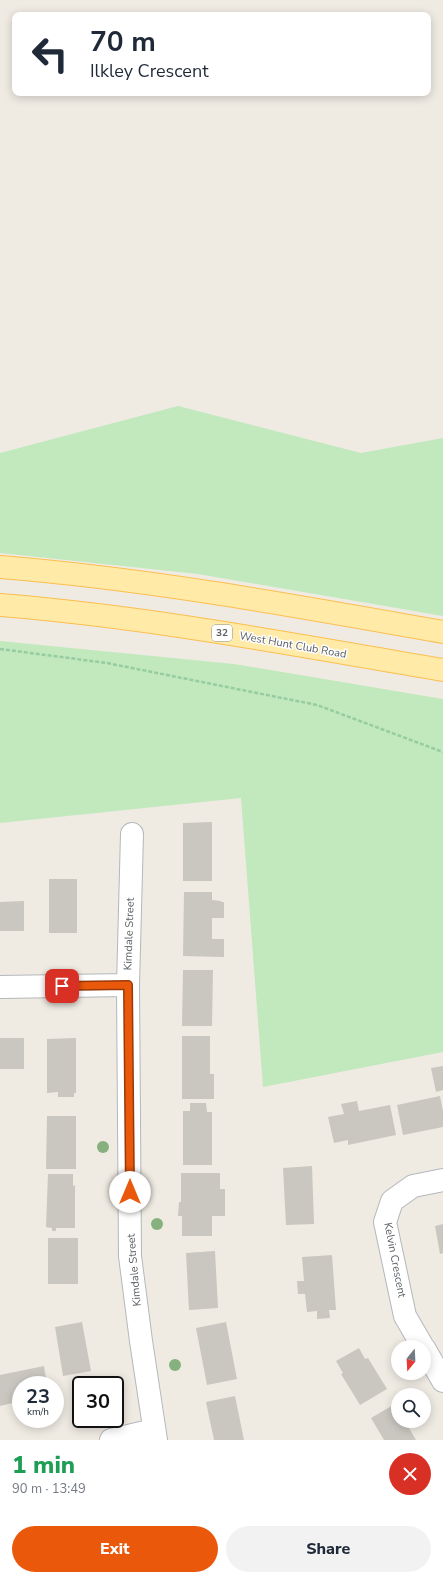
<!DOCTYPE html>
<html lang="en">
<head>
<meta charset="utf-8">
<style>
	:root { --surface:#fff; --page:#f2f2f3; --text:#1f2937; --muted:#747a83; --accent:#ea580c }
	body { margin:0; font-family:"Nunito Sans",sans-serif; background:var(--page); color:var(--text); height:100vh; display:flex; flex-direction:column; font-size:15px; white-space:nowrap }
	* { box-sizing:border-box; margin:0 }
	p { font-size:13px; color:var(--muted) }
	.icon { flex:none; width:22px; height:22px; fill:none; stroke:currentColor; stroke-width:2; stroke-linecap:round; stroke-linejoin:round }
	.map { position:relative; height:1440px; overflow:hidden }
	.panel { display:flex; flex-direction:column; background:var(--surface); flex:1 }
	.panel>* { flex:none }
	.top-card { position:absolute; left:12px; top:12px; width:419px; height:84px; border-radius:8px; box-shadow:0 2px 10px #0003; background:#fff; color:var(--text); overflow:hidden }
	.needle { width:26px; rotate:198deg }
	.fabs { position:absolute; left:391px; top:1340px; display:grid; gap:8px }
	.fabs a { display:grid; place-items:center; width:40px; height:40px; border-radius:50%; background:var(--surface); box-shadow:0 2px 10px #0003; font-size:20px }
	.speed { position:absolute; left:12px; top:1376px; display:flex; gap:8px; font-size:20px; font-weight:700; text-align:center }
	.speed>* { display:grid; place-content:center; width:52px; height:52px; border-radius:50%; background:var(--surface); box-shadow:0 2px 10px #0003; line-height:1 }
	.speed small { font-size:10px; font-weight:400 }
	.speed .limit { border:2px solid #111; border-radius:6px; background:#fff; color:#111 }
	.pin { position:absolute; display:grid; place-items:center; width:34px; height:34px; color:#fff; margin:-17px; border-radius:8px; box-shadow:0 2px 6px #0006 }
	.me { position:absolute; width:44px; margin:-22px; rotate:0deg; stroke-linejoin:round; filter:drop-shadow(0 0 3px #0008) }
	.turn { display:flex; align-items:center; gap:14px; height:84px; padding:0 12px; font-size:18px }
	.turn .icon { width:52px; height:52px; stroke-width:2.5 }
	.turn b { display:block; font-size:28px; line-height:34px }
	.round { display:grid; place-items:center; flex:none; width:42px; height:42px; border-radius:21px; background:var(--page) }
	.head { display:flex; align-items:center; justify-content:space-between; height:68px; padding:0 12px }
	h1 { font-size:24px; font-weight:800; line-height:30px; color:#1e9e55 }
	.action { display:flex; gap:8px; margin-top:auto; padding:8px 12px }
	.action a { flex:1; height:46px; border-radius:24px; background:var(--accent); color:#fff; font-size:16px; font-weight:800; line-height:46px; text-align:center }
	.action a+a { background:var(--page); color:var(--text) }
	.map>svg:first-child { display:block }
	.green { fill:#c1e9bd }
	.building { fill:#cac6c0 }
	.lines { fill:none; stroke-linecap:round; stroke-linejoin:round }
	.minor-casing { stroke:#b4b7bb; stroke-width:24 }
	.primary-casing { stroke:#fcbe4f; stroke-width:24 }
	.path { stroke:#97cca2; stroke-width:2.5; stroke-dasharray:4 2; stroke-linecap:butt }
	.minor { stroke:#fff; stroke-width:22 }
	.primary { stroke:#ffeaa8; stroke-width:22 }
	.tree { fill:#86b17f }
	.route-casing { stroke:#983908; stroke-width:10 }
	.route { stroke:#ea580c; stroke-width:7 }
	.labels { text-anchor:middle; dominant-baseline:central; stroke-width:3; stroke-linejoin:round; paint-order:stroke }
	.shield { fill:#fff; stroke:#8c9093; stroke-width:1 }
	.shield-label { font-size:10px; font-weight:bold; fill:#5b6065 }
	.street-label { font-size:11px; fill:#5b6065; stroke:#fff }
</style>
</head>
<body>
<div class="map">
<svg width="443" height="1440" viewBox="0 0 443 1440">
	<rect width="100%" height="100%" fill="#efebe3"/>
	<!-- green -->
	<path class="green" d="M 178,406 L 361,453 L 443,438 L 443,616 L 198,574 L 0,553 L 0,453 Z
		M 0,641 L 234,664 L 443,699 L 443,1052 L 263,1087 L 241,798 L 0,823 Z"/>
	<!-- building -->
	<path class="building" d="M 212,822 L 212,881 L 183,881 L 183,823 Z
		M 49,879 L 77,879 L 77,933 L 49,933 Z
		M 184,892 L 212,892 L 212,900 L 221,901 L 221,902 L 224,902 L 224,918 L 212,918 L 212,939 L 224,939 L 224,957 L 183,956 Z
		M 24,901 L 24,931 L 0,931 L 0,902 Z
		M 183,970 L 213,970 L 212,1026 L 182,1026 Z
		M 182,1036 L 210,1036 L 210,1074 L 214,1074 L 214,1099 L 182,1099 Z
		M 0,1038 L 24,1038 L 24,1069 L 0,1069 Z
		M 76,1038 L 76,1093 L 74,1093 L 74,1097 L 58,1097 L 58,1092 L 47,1093 L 47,1039 Z
		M 443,1066 L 443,1090 L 436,1092 L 431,1068 Z
		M 440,1096 L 443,1111 L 443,1127 L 403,1135 L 397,1105 Z
		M 357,1101 L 359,1111 L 390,1105 L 396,1135 L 348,1145 L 348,1140 L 334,1143 L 328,1117 L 344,1114 L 341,1104 Z
		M 190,1103 L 206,1103 L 207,1112 L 212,1112 L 212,1165 L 183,1165 L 183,1111 L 190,1111 Z
		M 47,1116 L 76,1116 L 76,1169 L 46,1169 Z
		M 312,1166 L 314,1224 L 286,1225 L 283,1168 Z
		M 181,1173 L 220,1173 L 220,1189 L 225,1189 L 225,1216 L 212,1216 L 212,1236 L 182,1236 L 182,1216 L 178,1216 L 179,1202 L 181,1202 Z
		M 48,1174 L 73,1174 L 73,1186 L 75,1185 L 75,1228 L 56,1228 L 56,1231 L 52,1231 L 52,1228 L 46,1227 Z
		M 443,1224 L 443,1253 L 440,1254 L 435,1226 Z
		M 48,1238 L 78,1238 L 78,1284 L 48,1284 Z
		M 215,1251 L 218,1308 L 189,1310 L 186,1253 Z
		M 332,1255 L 336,1310 L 329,1310 L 330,1318 L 317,1319 L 317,1311 L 307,1312 L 305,1294 L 298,1294 L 297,1281 L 304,1281 L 302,1257 Z
		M 82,1322 L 91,1371 L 63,1376 L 55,1327 Z
		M 226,1322 L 237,1379 L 207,1385 L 196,1328 Z
		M 359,1348 L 365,1359 L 368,1358 L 387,1389 L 360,1405 L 341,1374 L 343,1373 L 336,1361 Z
		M 44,1366 L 47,1385 L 21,1385 L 21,1401 L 0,1406 L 0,1375 Z
		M 235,1396 L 244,1440 L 214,1440 L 206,1402 Z
		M 395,1404 L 398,1409 L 398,1421 L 405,1421 L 416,1440 L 384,1440 L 371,1418 Z"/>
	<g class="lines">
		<!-- minor casing -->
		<g class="minor-casing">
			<path id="minor" d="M 132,834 L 128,985 L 130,1256 L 141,1341 L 156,1440
				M 0,987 L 128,985
				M 423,1347 L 405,1316 L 385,1222 L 392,1201 L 413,1186 L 443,1180
				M 424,1348 L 443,1381
				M 111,1440 L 154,1430"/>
		</g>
		<!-- primary casing -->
		<g class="primary-casing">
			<path id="primary" d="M 0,567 C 149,579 296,606 443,632
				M 0,605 C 149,617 296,645 443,670"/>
		</g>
		<!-- path -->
		<path class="path" d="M 0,649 L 107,663 L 317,705 L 443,752"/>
		<!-- minor -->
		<use href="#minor" class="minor"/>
		<!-- primary -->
		<use href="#primary" class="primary"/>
	</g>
	<!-- trees -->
	<g class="tree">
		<circle cx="103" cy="1147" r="6"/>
		<circle cx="157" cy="1224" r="6"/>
		<circle cx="175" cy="1365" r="6"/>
	</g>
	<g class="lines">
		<!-- route casing -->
		<g class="route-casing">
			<path id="route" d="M 62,986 L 128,985 L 130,1192"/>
		</g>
		<!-- route -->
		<use href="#route" class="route"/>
	</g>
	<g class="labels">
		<!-- shield labels -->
		<rect class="shield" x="212" y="625" width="20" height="16" rx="3"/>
		<g class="shield-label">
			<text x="222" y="633">32</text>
		</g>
		<!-- street labels -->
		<g class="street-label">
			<text transform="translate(293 645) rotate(10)">West Hunt Club Road</text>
			<text transform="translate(129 934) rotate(-88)">Kimdale Street</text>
			<text transform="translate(395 1260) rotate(79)">Kelvin Crescent</text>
			<text transform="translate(134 1270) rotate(-95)">Kimdale Street</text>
		</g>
	</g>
</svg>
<div class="fabs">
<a><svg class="needle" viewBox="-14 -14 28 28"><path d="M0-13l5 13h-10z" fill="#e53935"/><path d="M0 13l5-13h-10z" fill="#747a83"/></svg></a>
<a><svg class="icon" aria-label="search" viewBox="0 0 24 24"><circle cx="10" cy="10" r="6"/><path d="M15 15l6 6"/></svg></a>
</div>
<div class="speed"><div>23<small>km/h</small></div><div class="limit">30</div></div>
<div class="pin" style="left:62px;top:986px;background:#d93025"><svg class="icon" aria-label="arrive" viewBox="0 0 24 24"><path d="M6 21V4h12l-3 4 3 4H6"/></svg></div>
<svg class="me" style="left:130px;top:1192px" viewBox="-20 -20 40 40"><circle r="19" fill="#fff"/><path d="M0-13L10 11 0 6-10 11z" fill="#ea580c"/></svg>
<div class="top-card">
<div class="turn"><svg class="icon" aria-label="left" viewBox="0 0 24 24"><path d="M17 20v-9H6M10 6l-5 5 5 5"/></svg><div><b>70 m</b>Ilkley Crescent</div></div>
</div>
</div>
<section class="panel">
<div class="head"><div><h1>1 min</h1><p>90 m · 13:49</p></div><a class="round" style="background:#d93025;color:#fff"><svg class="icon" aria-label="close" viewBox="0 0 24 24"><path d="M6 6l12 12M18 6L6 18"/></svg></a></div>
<div class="action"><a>Exit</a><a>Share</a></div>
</section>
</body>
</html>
